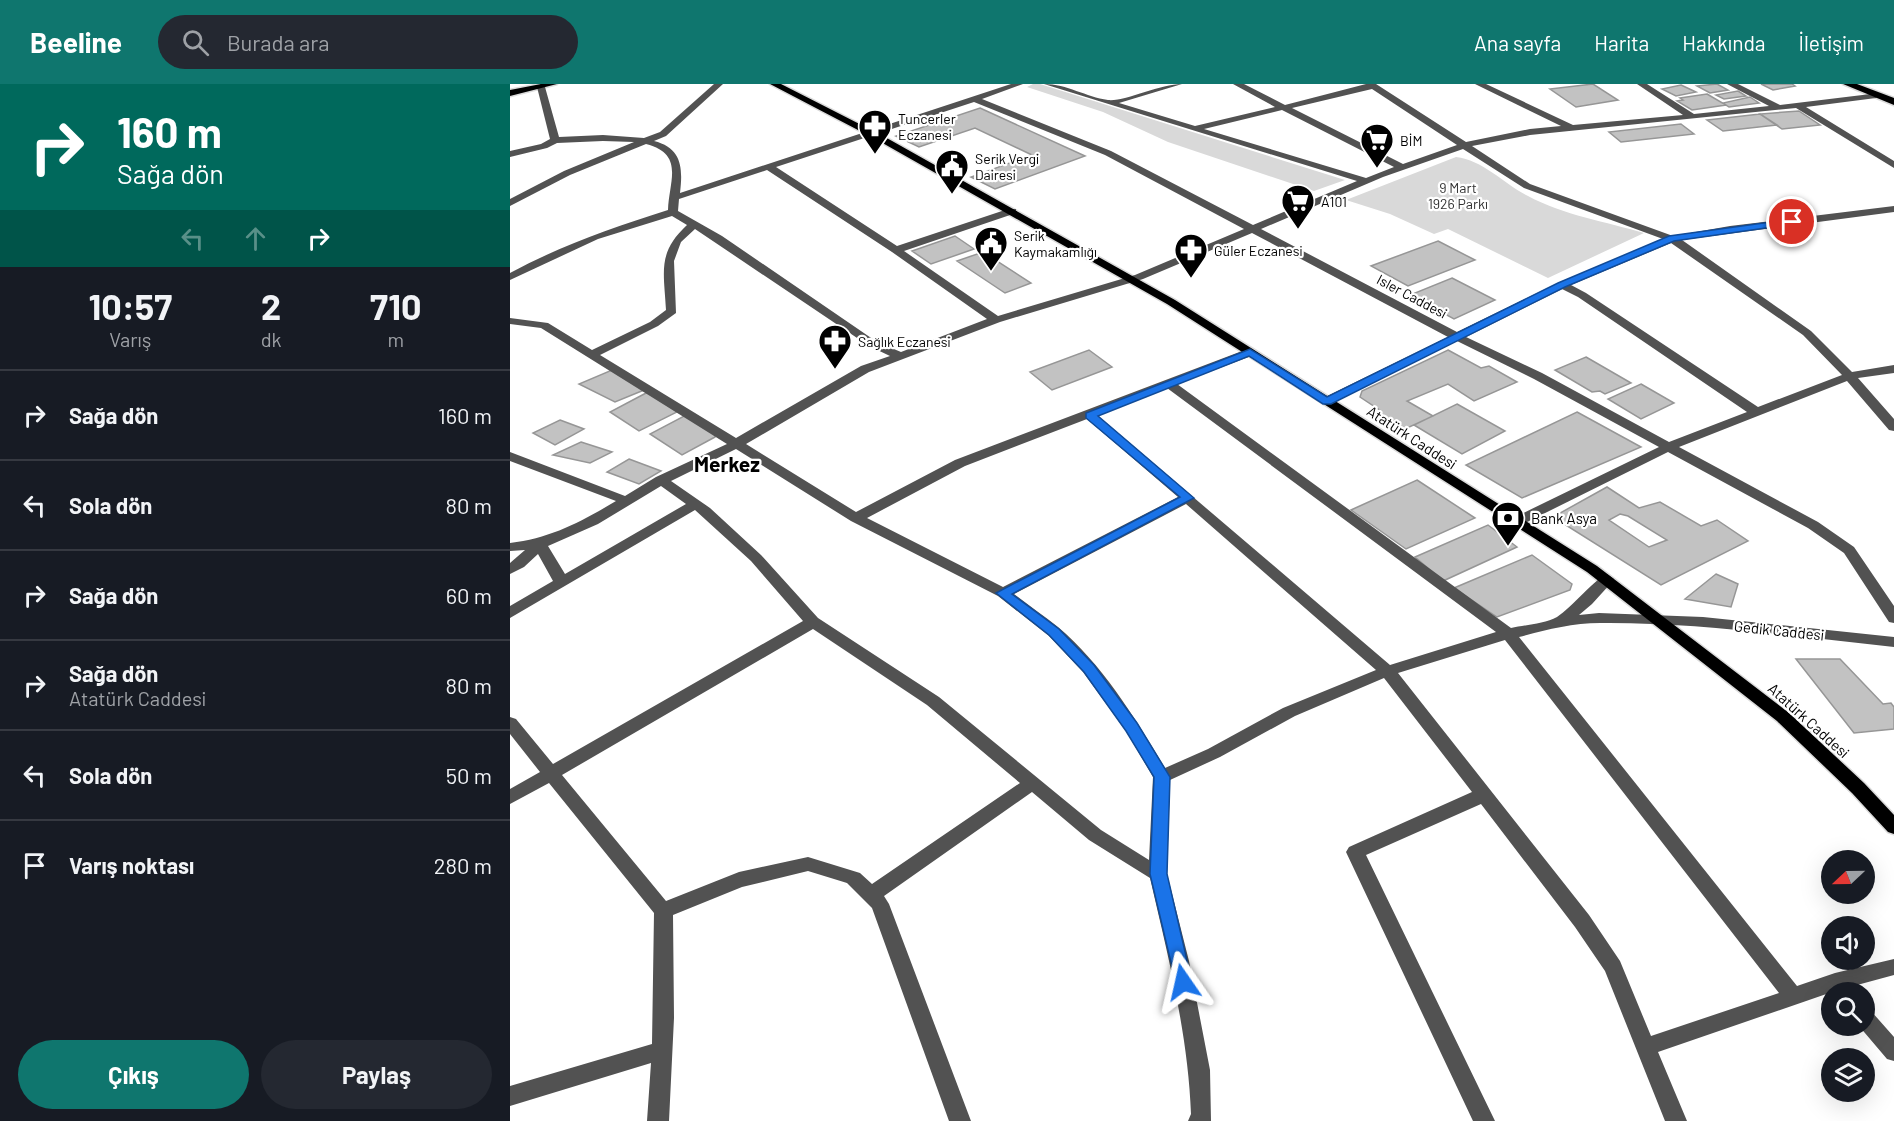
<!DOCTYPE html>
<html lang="tr">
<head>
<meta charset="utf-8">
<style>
	:root { --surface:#171b24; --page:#242831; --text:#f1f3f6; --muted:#9ea1a6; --line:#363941; --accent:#0f766e }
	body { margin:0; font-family:Barlow,sans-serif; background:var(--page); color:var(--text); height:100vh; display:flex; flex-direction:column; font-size:22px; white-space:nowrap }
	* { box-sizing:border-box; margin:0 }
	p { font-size:20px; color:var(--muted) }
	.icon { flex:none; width:33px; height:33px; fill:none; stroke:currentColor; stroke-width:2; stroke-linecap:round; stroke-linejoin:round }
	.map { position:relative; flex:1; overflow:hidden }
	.panel { display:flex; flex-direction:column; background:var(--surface); width:510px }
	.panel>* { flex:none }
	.banner { background:#00695c; color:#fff; overflow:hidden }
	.needle { width:39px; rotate:248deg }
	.buttons { position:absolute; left:1311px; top:766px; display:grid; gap:12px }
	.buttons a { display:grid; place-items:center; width:54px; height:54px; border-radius:50%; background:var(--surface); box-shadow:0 6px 24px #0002; font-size:30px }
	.pin { position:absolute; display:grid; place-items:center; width:51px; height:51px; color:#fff; margin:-26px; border:3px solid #fff; border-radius:50%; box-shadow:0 2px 6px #0007 }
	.me { position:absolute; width:66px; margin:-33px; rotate:349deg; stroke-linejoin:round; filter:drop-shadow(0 0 4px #0008) }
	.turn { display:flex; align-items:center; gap:21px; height:126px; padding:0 18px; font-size:27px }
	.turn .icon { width:78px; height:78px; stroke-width:2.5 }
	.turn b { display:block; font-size:42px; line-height:51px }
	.lanes { display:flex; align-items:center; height:57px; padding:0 18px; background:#0003; justify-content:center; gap:30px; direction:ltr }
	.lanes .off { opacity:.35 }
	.eta { display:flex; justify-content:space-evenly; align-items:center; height:102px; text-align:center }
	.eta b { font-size:36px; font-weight:700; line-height:42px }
	.button { display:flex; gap:12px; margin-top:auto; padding:12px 18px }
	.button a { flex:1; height:69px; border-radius:36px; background:var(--accent); color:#fff; font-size:24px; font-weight:700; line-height:69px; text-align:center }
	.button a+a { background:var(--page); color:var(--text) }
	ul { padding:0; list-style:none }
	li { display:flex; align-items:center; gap:18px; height:90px; padding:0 18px; border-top:2px solid var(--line) }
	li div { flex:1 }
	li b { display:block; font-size:22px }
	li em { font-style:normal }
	header { display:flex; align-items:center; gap:36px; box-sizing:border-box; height:84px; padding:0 30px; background:var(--accent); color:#fff }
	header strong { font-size:28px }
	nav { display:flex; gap:33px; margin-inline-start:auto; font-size:21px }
	.search { width:420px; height:54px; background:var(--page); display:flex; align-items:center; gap:15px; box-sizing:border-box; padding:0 21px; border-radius:33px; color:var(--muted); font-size:22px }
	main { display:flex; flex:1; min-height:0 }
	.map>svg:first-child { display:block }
	.green { fill:#d9d9d9 }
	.building { fill:#c2c2c2; stroke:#969696; stroke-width:1.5; fill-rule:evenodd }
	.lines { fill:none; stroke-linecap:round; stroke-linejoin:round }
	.major-casing { stroke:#dbdbdb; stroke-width:3 }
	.highway-casing { stroke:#dbdbdb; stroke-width:3 }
	.minor { fill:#525252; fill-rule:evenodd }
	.major { fill:#000; fill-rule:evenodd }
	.highway { fill:#000; fill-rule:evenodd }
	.route { fill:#1a73e8; stroke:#114b97; stroke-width:1.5 }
	.labels { text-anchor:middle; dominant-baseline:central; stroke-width:4.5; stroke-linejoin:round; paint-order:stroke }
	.far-poi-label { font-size:14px; fill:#000; stroke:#fff; text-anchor:start }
	.far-park-label { font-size:14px; fill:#303030; stroke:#fff }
	.far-street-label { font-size:14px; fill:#000; stroke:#fff }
	.street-label { font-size:15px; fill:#000; stroke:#fff }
	.poi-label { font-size:15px; fill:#000; stroke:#fff; text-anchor:start }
	.district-label { font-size:21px; font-weight:bold; fill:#000; stroke:#fff }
</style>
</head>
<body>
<header>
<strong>Beeline</strong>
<div class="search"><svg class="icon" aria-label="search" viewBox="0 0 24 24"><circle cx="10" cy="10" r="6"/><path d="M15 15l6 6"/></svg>Burada ara</div>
<nav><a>Ana sayfa</a><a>Harita</a><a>Hakkında</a><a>İletişim</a></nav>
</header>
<main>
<section class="panel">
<div class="banner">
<div class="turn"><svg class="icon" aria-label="right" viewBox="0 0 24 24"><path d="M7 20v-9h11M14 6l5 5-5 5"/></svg><div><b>160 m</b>Sağa dön</div></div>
<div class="lanes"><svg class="icon off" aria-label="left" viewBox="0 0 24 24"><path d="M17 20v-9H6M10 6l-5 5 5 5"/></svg><svg class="icon off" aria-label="ahead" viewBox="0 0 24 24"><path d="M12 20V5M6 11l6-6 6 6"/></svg><svg class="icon" aria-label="right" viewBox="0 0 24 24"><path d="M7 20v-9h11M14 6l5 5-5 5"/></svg></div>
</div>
<div class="eta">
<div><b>10:57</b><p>Varış</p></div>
<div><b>2</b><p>dk</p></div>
<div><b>710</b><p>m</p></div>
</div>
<ul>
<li><svg class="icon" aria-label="right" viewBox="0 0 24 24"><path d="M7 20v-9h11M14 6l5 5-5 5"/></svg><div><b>Sağa dön</b></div><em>160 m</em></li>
<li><svg class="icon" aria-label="left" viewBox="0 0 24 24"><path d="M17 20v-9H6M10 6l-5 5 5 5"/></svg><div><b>Sola dön</b></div><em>80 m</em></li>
<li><svg class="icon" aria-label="right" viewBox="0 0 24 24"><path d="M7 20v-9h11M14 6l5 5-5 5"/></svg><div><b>Sağa dön</b></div><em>60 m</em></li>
<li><svg class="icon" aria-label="right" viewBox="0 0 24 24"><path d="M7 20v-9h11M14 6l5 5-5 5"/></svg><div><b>Sağa dön</b><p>Atatürk Caddesi</p></div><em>80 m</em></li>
<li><svg class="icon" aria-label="left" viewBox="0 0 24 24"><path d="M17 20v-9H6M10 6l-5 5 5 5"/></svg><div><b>Sola dön</b></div><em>50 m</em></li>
<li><svg class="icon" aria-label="arrive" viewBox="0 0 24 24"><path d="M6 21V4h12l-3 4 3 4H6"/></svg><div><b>Varış noktası</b></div><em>280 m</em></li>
</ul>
<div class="button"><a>Çıkış</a><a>Paylaş</a></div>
</section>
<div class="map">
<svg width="1384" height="1037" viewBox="0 0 1384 1037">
	<rect width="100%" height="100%" fill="#fff"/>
	<!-- green -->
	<path class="green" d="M 523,0 L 530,0 L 835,96 L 804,107 L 658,58 L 593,28 L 517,3 Z
		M 946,73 C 973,76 994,100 1018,112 C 1053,131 1097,138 1134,149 L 1038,194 L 938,145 L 924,150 L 880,130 L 836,116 Z"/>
	<!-- building -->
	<path class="building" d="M 1083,0 L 1108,16 L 1066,23 L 1040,5 Z
		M 1207,0 L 1218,6 L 1200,9 L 1187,2 Z
		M 1251,0 L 1282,0 L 1285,2 L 1263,6 Z
		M 1171,1 L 1186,8 L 1166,12 L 1152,5 Z
		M 1228,7 L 1236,12 L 1214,15 L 1206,11 Z
		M 1197,10 L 1216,21 L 1182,26 L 1167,17 L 1173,16 L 1170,14 Z
		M 1240,13 L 1249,19 L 1219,23 L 1213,19 Z
		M 470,24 L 575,72 L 485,105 L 461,93 L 522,71 L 465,44 L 409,63 L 386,52 Z
		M 1289,27 L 1310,41 L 1272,45 L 1250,30 Z
		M 1250,30 L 1267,41 L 1213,47 L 1197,36 Z
		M 1171,40 L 1184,50 L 1111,58 L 1099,48 Z
		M 445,152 L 464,165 L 421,180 L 402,167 Z
		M 928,157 L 965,176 L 898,202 L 861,182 Z
		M 473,168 L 521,199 L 495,209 L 447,177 Z
		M 942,194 L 985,216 L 944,235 L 900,211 Z
		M 579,266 L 602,283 L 542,306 L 520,288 Z
		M 938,266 L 971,284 L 979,282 L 1007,298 L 964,317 L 938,300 L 897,317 L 923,332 L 893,346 L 865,330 L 871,327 L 850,313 L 852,307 Z
		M 1076,273 L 1121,299 L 1095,310 L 1090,307 L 1082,308 L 1045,286 Z
		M 102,286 L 134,306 L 105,318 L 69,300 Z
		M 1131,300 L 1164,319 L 1131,335 L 1098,315 Z
		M 138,308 L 167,328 L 129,347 L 100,328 Z
		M 947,320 L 995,347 L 952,370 L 904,341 Z
		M 1067,328 L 1131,363 L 1012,414 L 956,381 Z
		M 176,331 L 204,349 L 205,353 L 172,371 L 140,350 Z
		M 50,336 L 74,345 L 45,361 L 23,349 Z
		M 71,358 L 102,368 L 80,379 L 43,371 Z
		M 119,375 L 151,387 L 129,400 L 97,388 Z
		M 907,396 L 965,434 L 896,465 L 841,426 Z
		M 1097,403 L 1129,424 L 1150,418 L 1191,442 L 1207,436 L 1238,457 L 1151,501 L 1043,433 ZM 1110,430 L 1118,432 L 1157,456 L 1139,463 L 1099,436 Z
		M 978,441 L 1007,463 L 933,497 L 905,473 Z
		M 1022,471 L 1062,500 L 1060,506 L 987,533 L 944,504 Z
		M 1206,490 L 1228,500 L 1221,523 L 1175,515 Z
		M 1286,575 L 1330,575 L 1373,620 L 1381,619 L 1384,623 L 1384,645 L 1344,649 Z"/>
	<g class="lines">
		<!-- major casing -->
		<g class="major-casing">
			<path id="major" d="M 31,0 L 47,0 L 0,12 L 0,6 Z
				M 260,0 L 271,0 L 375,53 L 665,216 L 1087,482 L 1279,629 L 1354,699 L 1384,731 L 1384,750 L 1378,748 L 1342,709 L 1267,637 L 1077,488 L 657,220 L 369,57 Z"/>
		</g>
		<!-- highway casing -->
		<g class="highway-casing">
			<path id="highway" d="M 1333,0 L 1347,0 L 1384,14 L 1384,21 Z"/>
		</g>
		<!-- minor -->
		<path class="minor" d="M 31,0 L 35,3 L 49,53 L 93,51 L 134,54 L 150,48 L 204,0 L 213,0 L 156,52 L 144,57 C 172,64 173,84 170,109 L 501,0 L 513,0 L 472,15 L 601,67 L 743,141 L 847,97 L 534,0 C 557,0 576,13 598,16 C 614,18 650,0 672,0 L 609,19 L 685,42 L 765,23 L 723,0 L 734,0 L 775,21 L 856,0 L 866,0 L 956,58 L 1020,45 L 1051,42 L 965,0 L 976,0 L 1063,41 L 1173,31 L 1127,0 L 1137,0 L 1184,30 L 1259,22 L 1217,0 L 1228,0 L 1270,21 L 1369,9 L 1370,11 L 1366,14 L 1296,23 L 1384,77 L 1384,84 L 1286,24 L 1020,51 L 962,62 L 1020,100 L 1163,152 L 1220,142 L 1384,122 L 1384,128 L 1172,156 L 1301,247 L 1342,288 L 1384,281 L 1384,289 L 1348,294 L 1384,335 L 1384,347 L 1379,346 L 1337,297 L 1169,363 L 1308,438 L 1344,463 L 1384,522 L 1384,539 L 1379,538 L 1334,469 L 1298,444 L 1158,368 L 1011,441 L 1001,441 L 999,438 L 1001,435 L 1149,363 L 1024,295 L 947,257 L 821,320 L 813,320 L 813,314 L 938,253 L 742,149 L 633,195 L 490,238 L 359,288 L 236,360 L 346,428 L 445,376 L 740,264 L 746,268 L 744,271 L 667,300 L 1001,544 C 1014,541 1034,540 1047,533 C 1061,524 1087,493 1097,490 L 1104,495 L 1102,498 L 1082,520 L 1069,531 L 1089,529 L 1193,533 L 1384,553 L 1384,563 C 1287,553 1188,538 1090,539 C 1062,539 1035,546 1009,553 L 1287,902 L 1325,889 L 1384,875 L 1384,891 L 1325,907 L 1148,968 L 1177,1037 L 1155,1037 L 1095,887 L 1065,843 L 971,720 L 856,771 L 985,1037 L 963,1037 L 836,768 L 839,763 L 962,708 L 874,594 L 785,632 L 710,673 L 660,696 L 657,790 L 679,877 L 700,986 L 701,1037 L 678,1037 L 681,1030 C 678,950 658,872 640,794 L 579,756 L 522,708 L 374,812 L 379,820 L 461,1037 L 439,1037 L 362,824 L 337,799 L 298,787 L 232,803 L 163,831 L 164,934 L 159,1037 L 137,1037 L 141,979 L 0,1022 L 0,1002 L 142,960 L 144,829 L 39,699 L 0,720 L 0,705 L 30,688 L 0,650 L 0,633 L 6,635 L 43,680 L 293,537 L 241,477 L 185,426 L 0,534 L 0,522 L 43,497 L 28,470 L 14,483 L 0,490 L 0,479 L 15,466 L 0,467 L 0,459 C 41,454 71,438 106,417 L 0,377 L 0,368 L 115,412 L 146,393 L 217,360 L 31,244 L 0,240 L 0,234 L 38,239 L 82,266 L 140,238 L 156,226 C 154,187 147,169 177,141 L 162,132 L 88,155 L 0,196 L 0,189 C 52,161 102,144 158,126 C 159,97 175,70 136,60 L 60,91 L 0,122 L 0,115 L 54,87 L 124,58 L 93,57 L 47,59 L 37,64 L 0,73 L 0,67 L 31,60 L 40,55 L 27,3 ZM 862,5 L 947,61 L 893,80 L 782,24 ZM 464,18 L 595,71 L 734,145 L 625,191 L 488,232 L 394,167 L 506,129 L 506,125 L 498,125 L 387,162 L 266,83 ZM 772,26 L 884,83 L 856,94 L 694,45 ZM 953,65 L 1014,104 L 1153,155 L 1048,199 L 947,248 L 751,145 L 873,93 ZM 257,86 L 382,168 L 477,235 L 391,268 L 367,258 L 212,152 L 168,127 L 169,115 ZM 185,145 L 359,262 L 380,272 L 351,282 L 226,354 L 90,271 L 148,242 L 166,229 L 164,177 L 171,158 ZM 1161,159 L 1293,251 L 1332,291 L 1248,323 L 1076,209 L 1061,201 ZM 1052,205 L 1068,213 L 1237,328 L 1159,358 L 1032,289 L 956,253 ZM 657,304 L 986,548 L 880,581 L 587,331 ZM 577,335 L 668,413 L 493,503 L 357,434 L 455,382 ZM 226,365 L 341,437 L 488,512 L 539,552 L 573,588 L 616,647 L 643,693 L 639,776 L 591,746 L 429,613 L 308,534 L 251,471 L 200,424 L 161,397 ZM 151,402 L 176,420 L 55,490 L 38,462 L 88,440 ZM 676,420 L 866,586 L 773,624 L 698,665 L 655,684 C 625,634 593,581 548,543 C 534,532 518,521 504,510 ZM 303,545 L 417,621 L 510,699 L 362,800 L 350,789 L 298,773 L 229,788 L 156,817 L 52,691 ZM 995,556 L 1269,909 L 1141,952 L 1110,877 L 1079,831 L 888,589 Z
			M 1354,924 L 1361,927 L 1384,953 L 1384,977 L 1377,975 L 1349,942 L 1354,942 Z"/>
		<!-- major -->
		<use href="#major" class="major"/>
		<!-- highway -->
		<use href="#highway" class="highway"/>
	</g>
	<!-- route -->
	<path class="route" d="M 1282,135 L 1286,138 L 1285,140 L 1164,157 L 1055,203 L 821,320 L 813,320 L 739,272 L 588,332 L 684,414 L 502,510 L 549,545 L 584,581 L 627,639 L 660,693 L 657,790 L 682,898 L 679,904 L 673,906 L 667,904 L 640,790 L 644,693 L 616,647 L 574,588 L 539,551 L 486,509 L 670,413 L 576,334 L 576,329 L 740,265 L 817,313 L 1048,199 L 1159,152 Z"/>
	<!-- icons -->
	<defs>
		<g id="pharmacy-pin" transform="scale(1.725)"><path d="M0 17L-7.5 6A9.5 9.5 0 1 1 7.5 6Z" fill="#000" stroke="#fff"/><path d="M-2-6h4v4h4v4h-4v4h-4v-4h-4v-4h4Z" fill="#fff"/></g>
		<g id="supermarket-pin" transform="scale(1.725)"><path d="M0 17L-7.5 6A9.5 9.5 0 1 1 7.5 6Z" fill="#000" stroke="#fff"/><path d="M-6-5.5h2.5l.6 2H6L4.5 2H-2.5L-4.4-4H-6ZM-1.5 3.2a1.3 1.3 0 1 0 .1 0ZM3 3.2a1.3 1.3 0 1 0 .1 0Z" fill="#fff"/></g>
		<g id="civic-pin" transform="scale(1.725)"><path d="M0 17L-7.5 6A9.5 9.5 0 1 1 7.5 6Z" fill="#000" stroke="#fff"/><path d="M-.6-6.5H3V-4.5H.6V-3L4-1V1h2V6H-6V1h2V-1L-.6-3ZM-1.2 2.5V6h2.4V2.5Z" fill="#fff"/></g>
		<g id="bank-pin" transform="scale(1.725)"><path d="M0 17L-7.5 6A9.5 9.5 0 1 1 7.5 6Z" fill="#000" stroke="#fff"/><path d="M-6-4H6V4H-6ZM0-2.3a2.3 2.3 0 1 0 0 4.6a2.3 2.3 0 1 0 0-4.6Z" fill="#fff"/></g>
	</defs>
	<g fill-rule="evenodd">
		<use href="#pharmacy-pin" x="365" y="42"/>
		<use href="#supermarket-pin" x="867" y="56"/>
		<use href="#civic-pin" x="442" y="82"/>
		<use href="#supermarket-pin" x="788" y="117"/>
		<use href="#civic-pin" x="481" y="159"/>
		<use href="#pharmacy-pin" x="681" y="166"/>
		<use href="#pharmacy-pin" x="325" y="257"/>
		<use href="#bank-pin" x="998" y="434"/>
	</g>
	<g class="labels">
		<!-- far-poi labels -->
		<g class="far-poi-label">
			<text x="388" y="34">Tuncerler<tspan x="388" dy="16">Eczanesi</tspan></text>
			<text x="890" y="56">BİM</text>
			<text x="465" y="74">Serik Vergi<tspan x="465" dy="16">Dairesi</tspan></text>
			<text x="811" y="117">A101</text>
			<text x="504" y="151">Serik<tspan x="504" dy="16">Kaymakamlığı</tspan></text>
			<text x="704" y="166">Güler Eczanesi</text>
			<text x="348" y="257">Sağlık Eczanesi</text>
		</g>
		<!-- far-park labels -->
		<g class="far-park-label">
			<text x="948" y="103">9 Mart<tspan x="948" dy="16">1926 Parkı</tspan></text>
		</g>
		<!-- far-street labels -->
		<g class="far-street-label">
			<text transform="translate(902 212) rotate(28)">Isler Caddesi</text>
		</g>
		<!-- street labels -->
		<g class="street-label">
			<text transform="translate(902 353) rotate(33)">Atatürk Caddesi</text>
			<text transform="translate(1269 546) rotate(6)">Gedik Caddesi</text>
			<text transform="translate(1299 636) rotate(42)">Atatürk Caddesi</text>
		</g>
		<!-- poi labels -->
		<g class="poi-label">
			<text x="1021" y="434">Bank Asya</text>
		</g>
		<!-- district labels -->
		<g class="district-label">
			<text x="217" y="379">Merkez</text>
		</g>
	</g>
</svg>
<div class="buttons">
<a><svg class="needle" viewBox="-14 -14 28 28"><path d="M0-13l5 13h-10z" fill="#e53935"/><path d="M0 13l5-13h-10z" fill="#9ea1a6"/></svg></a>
<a><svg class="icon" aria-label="sound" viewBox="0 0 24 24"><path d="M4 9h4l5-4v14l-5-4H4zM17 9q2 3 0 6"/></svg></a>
<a><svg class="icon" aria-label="search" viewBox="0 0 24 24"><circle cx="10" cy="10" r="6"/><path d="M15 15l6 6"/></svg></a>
<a><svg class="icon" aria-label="layers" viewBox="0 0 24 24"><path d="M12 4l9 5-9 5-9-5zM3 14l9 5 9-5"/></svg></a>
</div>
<div class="pin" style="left:1282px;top:138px;background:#d93025"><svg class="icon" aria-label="arrive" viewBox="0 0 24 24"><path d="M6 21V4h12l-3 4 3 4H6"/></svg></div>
<svg class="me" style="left:673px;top:898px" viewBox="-20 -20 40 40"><path d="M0-17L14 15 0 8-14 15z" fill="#1a73e8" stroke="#fff" stroke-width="4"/></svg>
</div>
</main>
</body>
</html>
